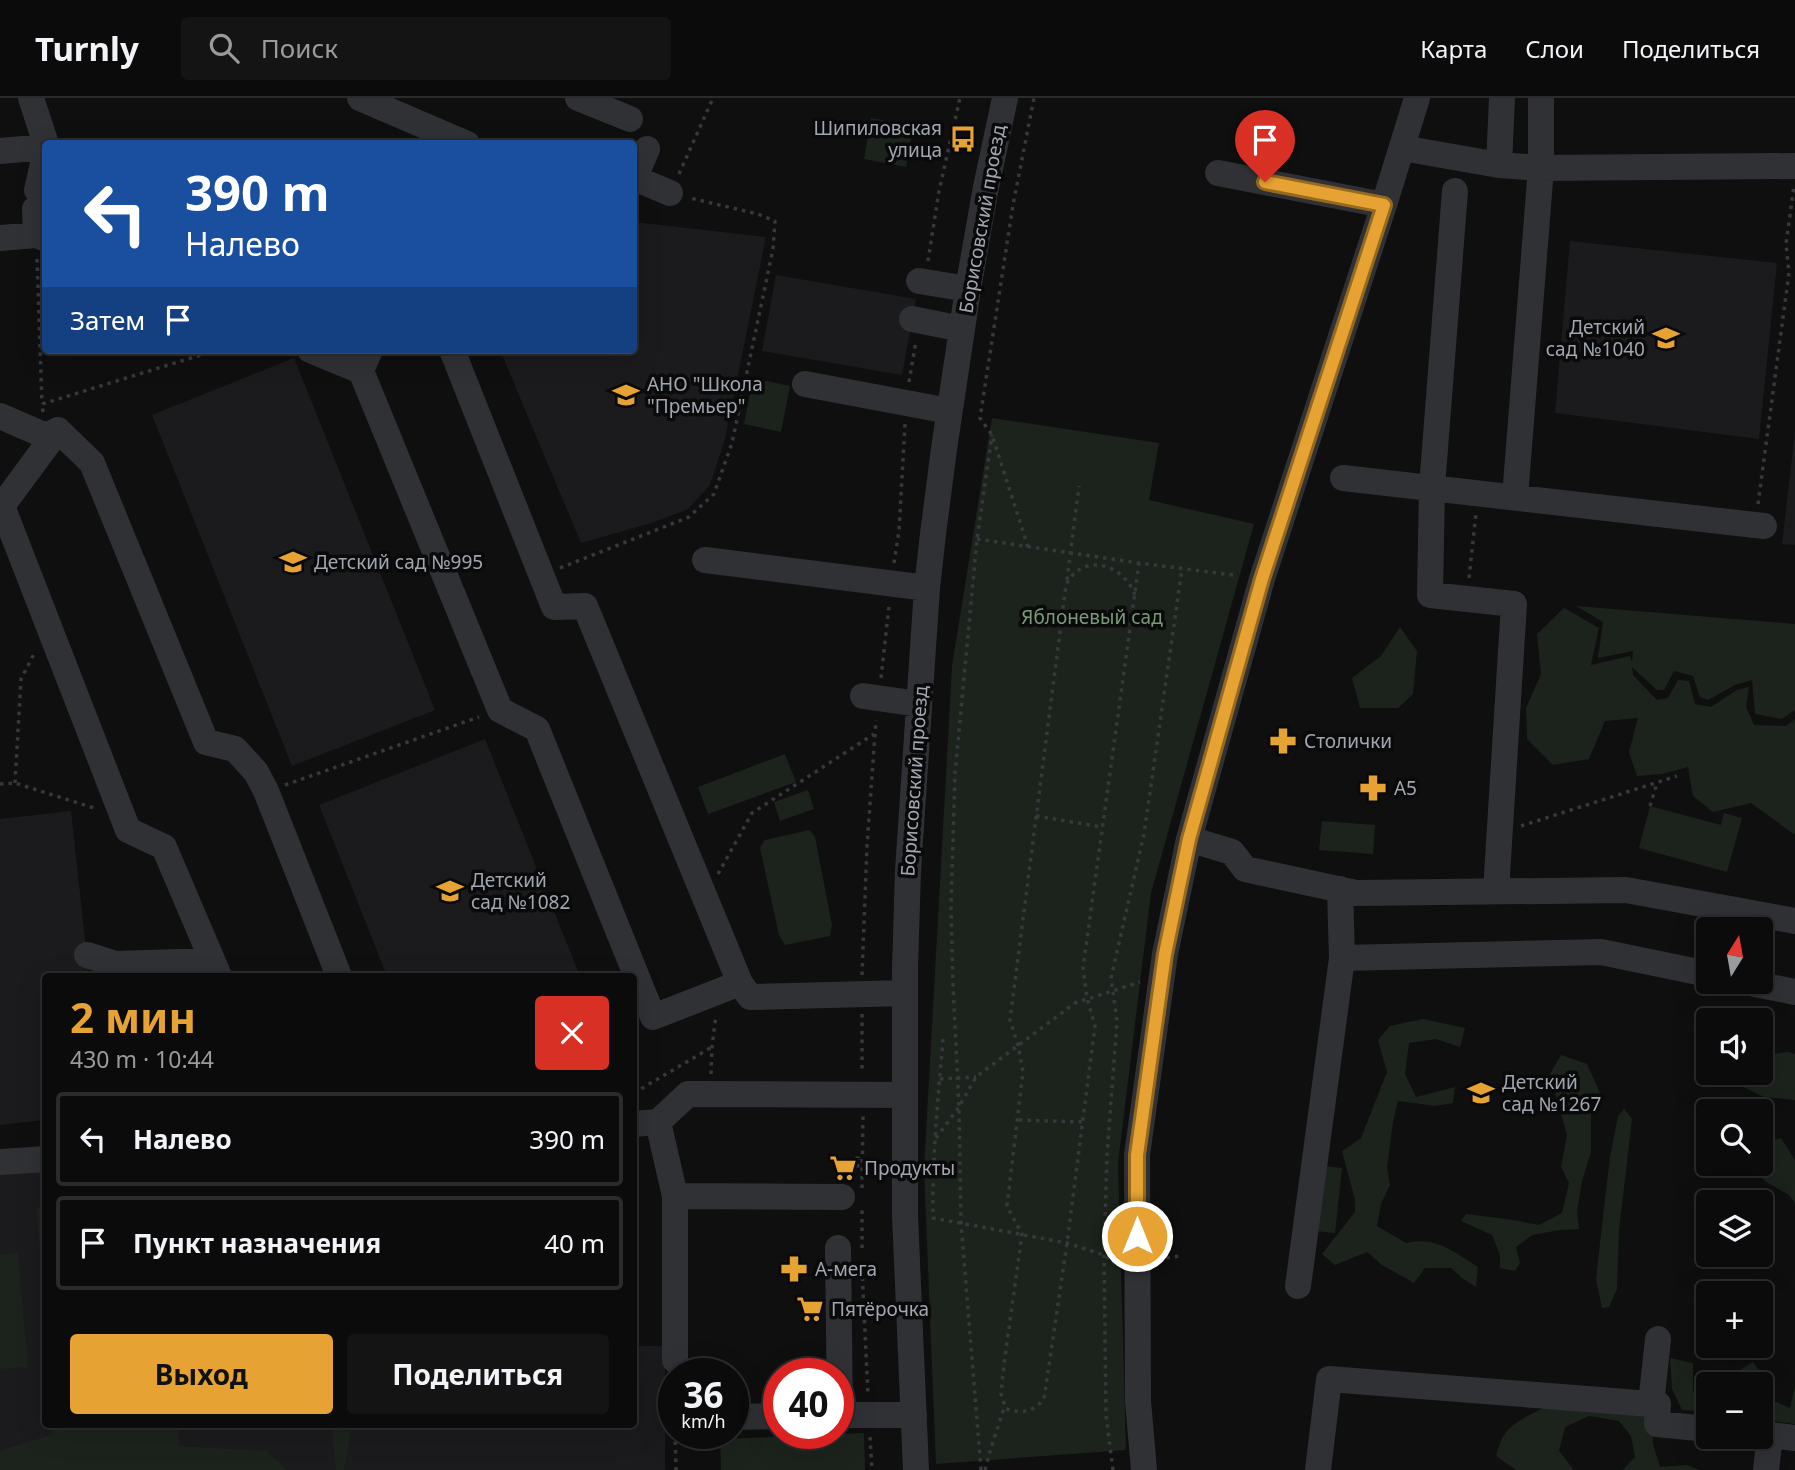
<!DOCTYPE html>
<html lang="ru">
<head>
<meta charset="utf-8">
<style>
	:root { --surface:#0b0b0c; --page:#141415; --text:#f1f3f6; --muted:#9a9b9d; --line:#2b2b2d; --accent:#e6a232 }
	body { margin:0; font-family:"Noto Sans",sans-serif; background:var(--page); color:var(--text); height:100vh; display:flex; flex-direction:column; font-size:26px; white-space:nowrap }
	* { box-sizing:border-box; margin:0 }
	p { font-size:23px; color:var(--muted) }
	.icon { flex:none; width:38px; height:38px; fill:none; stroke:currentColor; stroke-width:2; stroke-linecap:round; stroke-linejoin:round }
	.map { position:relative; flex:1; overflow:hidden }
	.panel { position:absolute; left:42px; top:875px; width:595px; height:455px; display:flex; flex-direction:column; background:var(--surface); border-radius:7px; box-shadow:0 7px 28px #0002,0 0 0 2px var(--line) }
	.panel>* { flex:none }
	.banner { position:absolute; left:42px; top:42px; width:595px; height:214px; border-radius:7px; box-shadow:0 7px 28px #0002,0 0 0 2px var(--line); background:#1a4fa0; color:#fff; overflow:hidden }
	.needle { width:46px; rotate:11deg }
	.buttons { position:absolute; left:1696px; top:819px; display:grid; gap:14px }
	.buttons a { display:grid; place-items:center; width:77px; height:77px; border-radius:7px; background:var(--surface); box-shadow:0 7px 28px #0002,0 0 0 2px var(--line); font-size:35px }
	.speed { position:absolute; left:658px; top:1260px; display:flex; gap:14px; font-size:35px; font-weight:700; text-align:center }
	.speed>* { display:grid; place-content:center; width:91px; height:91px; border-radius:50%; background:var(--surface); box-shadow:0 7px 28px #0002,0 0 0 2px var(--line); line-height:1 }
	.speed small { font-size:18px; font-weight:400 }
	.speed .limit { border:10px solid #d22; background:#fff; color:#111 }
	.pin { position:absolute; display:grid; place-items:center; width:60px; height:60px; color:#fff; margin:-72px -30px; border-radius:50% 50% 50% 0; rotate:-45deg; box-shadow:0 0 7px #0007 }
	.pin .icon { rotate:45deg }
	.me { position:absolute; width:77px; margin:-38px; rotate:0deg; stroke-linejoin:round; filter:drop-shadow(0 0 5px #0008) }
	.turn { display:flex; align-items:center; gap:24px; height:147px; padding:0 28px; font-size:32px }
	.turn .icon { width:91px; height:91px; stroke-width:2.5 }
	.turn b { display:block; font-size:49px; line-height:60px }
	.then { display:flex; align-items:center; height:66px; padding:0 28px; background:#0003; gap:14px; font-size:26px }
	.round { display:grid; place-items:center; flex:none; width:74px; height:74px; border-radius:7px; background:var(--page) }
	.overview { display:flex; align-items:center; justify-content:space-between; height:119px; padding:0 28px }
	h1 { font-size:42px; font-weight:700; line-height:52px; color:var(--accent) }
	.cta { display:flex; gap:14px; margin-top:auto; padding:14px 28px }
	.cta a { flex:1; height:80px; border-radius:7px; background:var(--accent); color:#111; font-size:28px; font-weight:700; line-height:80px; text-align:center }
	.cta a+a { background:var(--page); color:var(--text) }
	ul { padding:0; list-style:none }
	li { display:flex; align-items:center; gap:21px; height:94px; margin:0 14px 10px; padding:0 14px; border:4px solid var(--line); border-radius:7px }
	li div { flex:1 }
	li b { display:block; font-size:26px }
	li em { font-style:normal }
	header { display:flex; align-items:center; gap:42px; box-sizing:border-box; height:98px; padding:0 35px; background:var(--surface); border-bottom:2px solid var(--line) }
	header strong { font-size:33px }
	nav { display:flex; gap:38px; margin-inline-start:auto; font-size:24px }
	.search { width:490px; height:63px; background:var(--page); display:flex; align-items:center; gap:18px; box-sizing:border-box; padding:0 24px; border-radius:7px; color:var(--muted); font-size:26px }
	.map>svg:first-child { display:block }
	.built { fill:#1b1b1d }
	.green { fill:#1c231c }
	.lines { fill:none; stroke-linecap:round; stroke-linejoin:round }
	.path { stroke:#36383c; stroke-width:3.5; stroke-dasharray:3.5 5; stroke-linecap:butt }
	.minor { stroke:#303135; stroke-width:26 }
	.route-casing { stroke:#966920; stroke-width:18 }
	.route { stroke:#e6a232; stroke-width:12 }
	.labels { text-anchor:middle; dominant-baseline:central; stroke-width:7; stroke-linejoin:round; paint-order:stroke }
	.poi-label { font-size:19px; fill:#a1a6b0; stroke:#0a0a0b; text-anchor:start }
	.street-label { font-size:19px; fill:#a1a6b0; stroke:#0a0a0b }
	.park-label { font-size:19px; fill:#799b79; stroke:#0a0a0b }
</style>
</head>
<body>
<header>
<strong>Turnly</strong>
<div class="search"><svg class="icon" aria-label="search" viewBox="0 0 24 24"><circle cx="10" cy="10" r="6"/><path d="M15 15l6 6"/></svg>Поиск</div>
<nav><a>Карта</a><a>Слои</a><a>Поделиться</a></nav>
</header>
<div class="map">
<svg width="1795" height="1372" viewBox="0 0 1795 1372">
	<rect width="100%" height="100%" fill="#0f0f10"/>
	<!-- built -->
	<path class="built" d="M 634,124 L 766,139 L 725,341 L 710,387 L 687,412 L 651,425 L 581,445 L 500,252 L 634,252 Z
		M 1570,143 L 1777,165 L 1759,341 L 1555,315 Z
		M 776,177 L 916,201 L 902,277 L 762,253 Z
		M 294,260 L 435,612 L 292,668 L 152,317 Z
		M 1795,333 L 1795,447 L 1782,446 Z
		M 485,641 L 580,878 L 387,878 L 319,707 Z
		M 71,713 L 89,878 L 46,878 L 45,1022 L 0,1027 L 0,721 Z
		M 45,1066 L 46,1326 L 634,1326 L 634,1248 L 665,1248 L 665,1372 L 0,1372 L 0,1070 Z"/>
	<!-- green -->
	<path class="green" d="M 871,20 L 913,27 L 906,69 L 864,61 Z
		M 753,280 L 790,288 L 781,334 L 744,326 Z
		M 992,320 L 1159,345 L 1149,402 L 1254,426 L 1151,795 L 1118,1065 L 1126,1352 L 936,1366 L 924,1071 L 952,568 Z
		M 1576,508 L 1795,526 L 1795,612 L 1782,621 L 1755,616 L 1752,582 L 1735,587 L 1708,602 L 1700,599 L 1693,578 L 1674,573 L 1664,592 L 1657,592 L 1632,569 L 1633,577 L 1657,602 L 1668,600 L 1678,582 L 1689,583 L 1695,606 L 1711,609 L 1737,592 L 1749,589 L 1746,609 L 1754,627 L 1786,628 L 1795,621 L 1795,737 L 1751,705 L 1713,714 L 1693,698 L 1688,669 L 1662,676 L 1637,678 L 1629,654 L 1638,620 L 1605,623 L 1589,661 L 1553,667 L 1527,641 L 1526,610 L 1541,576 L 1537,536 L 1564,510 L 1599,530 L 1591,567 L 1630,558 L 1632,564 L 1633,553 L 1598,560 L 1603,524 Z
		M 1400,529 L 1417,553 L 1413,596 L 1398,610 L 1360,610 L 1352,580 L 1381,558 Z
		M 785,656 L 796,684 L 708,716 L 698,689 Z
		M 808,692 L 814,711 L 780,723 L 774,704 Z
		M 1650,708 L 1721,727 L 1724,715 L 1742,720 L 1727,774 L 1639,750 Z
		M 1322,723 L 1375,727 L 1373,756 L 1319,752 Z
		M 809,732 L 815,739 L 832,827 L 830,838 L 785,847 L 779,837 L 760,750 L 765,742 Z
		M 1423,921 L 1465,930 L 1460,949 L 1436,941 L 1409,945 L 1405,976 L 1416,999 L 1455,989 L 1453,1005 L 1435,1008 L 1398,1003 L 1393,1024 L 1387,1070 L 1390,1087 L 1381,1106 L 1377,1128 L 1406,1145 C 1436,1138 1454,1154 1478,1169 L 1476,1189 L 1462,1180 L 1451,1170 L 1425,1170 L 1414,1185 L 1382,1167 L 1367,1154 L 1335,1167 L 1322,1156 L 1355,1114 L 1355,1102 L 1342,1053 L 1361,1040 L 1387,974 L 1378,942 L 1390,928 Z
		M 1788,954 L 1795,956 L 1795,1002 L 1764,999 L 1717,976 L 1718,975 L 1760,975 L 1761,957 Z
		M 1561,957 L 1587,966 L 1600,995 L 1591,1013 L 1591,1054 L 1582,1083 L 1577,1114 L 1579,1131 L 1560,1132 L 1532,1137 L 1516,1149 L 1520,1165 L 1515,1173 L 1500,1170 L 1500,1157 L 1492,1137 L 1461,1123 L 1466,1116 L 1507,1121 L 1539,1127 L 1562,1115 L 1569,1085 L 1561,1069 L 1567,1037 L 1550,976 Z
		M 1624,1011 L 1632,1021 L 1619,1132 L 1617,1191 L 1609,1209 L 1602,1210 L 1596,1182 L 1602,1127 L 1610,1059 L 1618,1018 Z
		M 1781,1040 L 1795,1062 L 1795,1105 L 1789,1097 L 1766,1084 L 1751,1066 L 1760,1066 L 1761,1047 Z
		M 1322,1068 L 1342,1070 L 1335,1135 L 1315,1133 Z
		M 45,1109 L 46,1109 L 45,1231 L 37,1110 Z
		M 18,1155 L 28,1269 L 0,1271 L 0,1156 Z
		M 1670,1260 L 1693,1265 L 1693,1293 L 1708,1300 L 1708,1314 L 1682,1312 L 1672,1291 Z
		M 1753,1264 L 1762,1277 L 1769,1301 L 1790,1310 L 1795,1287 L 1795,1326 L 1761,1321 L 1760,1286 L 1733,1286 L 1740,1272 Z
		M 1557,1304 L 1652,1317 L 1653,1346 L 1660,1369 L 1687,1367 L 1700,1372 L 1623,1372 L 1635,1359 L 1631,1338 L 1619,1323 L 1589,1318 L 1565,1329 L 1559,1353 L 1574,1372 L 1516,1372 L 1496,1358 C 1498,1351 1500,1343 1504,1337 C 1512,1323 1542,1311 1557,1304 Z
		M 53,1327 L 179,1327 L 178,1348 L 266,1353 L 287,1372 L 0,1372 L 0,1353 L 53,1336 Z
		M 332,1327 L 352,1327 L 344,1372 L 336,1372 Z
		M 864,1335 L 865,1372 L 721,1372 L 720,1341 Z"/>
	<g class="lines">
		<!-- path -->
		<path class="path" d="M 679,76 L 713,0
			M 37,161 L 42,306
			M 928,163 L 939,93 L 960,0
			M 909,284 L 916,243
			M 43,314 L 42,306 L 217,252
			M 1758,406 L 1789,175 L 1786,146 L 1794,88
			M 977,441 L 1139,465 L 1233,477
			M 1028,449 L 992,337 L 980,320 L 1013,107 L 1034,0
			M 894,465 L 899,433 L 905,326
			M 560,470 L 689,419 L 714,396 L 732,345 L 773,151 L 775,123 L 758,116 L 690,100
			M 1469,480 L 1476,415
			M 1067,482 L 1079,388
			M 1135,497 C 1123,465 1082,454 1066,487 L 1010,922 L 1018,947 L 1023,974 L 1007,1108 L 1022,1136 L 1004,1266 L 1001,1296 L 1006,1311 C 1024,1315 1031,1315 1044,1301 L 1067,1145 L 1095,928 L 1087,900 L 1083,870 L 1139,465
			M 881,580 L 889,508
			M 15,685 L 21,581 L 35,554
			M 0,686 L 15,685 L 97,711
			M 285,687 L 479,619
			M 1650,708 L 1657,685
			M 1036,718 L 1102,729
			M 1521,728 L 1677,678
			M 718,776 L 752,715 L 874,636
			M 862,877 L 867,748 L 876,622
			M 862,916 L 862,975
			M 943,941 C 938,1001 932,1060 933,1120 L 1067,1145 L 1104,1157 L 1116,1166
			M 711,976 L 712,949 L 716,917
			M 940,981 L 976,979
			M 634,995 L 712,949
			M 1019,1022 L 1083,1024
			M 936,1040 L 959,1009 L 976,979 L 1075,905 L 1140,884
			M 852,1072 L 858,1072 L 857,1060 L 861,1061
			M 862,1090 L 863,1017
			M 862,1150 L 862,1108
			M 1158,1161 L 1180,1158
			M 862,1171 L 868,1297
			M 675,1335 L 676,1372
			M 870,1339 L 872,1372
			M 981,1372 L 961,1125 L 959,1009 L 953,887 L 951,808 L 955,676 L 977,441 L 992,337
			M 985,1372 L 990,1353 L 1005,1307
			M 1113,1372 L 1106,1317 L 1104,1157 L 1107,1057 L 1117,923 L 1111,880 L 1144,736 L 1182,471"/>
		<!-- minor -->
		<path class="minor" d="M 31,0 L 46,46
			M 360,0 L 467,46
			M 578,0 L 630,21
			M 1402,50 L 1499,67 L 1541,70 L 1795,68
			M 0,53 L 46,49
			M 1499,67 L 1502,0
			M 1218,75 L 1384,107
			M 634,80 L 670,95
			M 634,81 L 647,51
			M 37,92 L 46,52
			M 1455,93 L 1432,389 L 1430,497 L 1514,506 L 1496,793
			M 35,111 L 36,137
			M 0,140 L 36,137 L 46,141
			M 919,183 L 968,191
			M 912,221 L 962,231
			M 310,252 L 361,273
			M 370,252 L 361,273 L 500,612 L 537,631 L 653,919 L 740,885
			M 452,252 L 554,509 L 585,508 L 740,885 L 750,899 L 905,895
			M 805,286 L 949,313
			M 0,318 L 46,338 L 58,332 L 2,408 L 0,407
			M 58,332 L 92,365 L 206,644 L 235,651 L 256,674 L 266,693 L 339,878
			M 1343,380 L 1764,428
			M 1515,399 L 1541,70 L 1541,0
			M 2,408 L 128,732 L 164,749 L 219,878
			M 705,462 L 927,490
			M 863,598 L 919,606
			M 1189,741 L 1232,754 L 1245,771 L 1356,795 L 1626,792 L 1795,823
			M 1340,791 L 1342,860 L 1601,854 L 1708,876
			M 87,857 L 115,866 L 212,863
			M 1745,884 L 1795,894
			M 658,1024 L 675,1098 L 675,1262
			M 634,1026 L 658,1024 L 688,996 L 905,997
			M 0,1064 L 46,1061
			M 675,1098 L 842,1099
			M 838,1150 L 840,1317
			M 1298,1188 L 1342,860
			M 1651,1306 L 1658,1306 L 1657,1326 L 1708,1331
			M 838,1317 L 914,1317
			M 737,1319 L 779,1318
			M 916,1372 L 905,1117 L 905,870 L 908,773 L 927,490 L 933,436 L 944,351 L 968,191 L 986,89 L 1005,0
			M 1144,1372 L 1138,1303 L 1137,1057 L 1165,856 L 1189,741 L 1262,481 L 1384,107 L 1417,0
			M 1318,1372 L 1329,1281 L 1651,1306 L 1658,1241
			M 1766,1372 L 1770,1337 L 1795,1340"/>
	</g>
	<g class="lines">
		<!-- route casing -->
		<g class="route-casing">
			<path id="route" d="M 1137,1138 L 1137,1057 L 1165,856 L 1189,741 L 1262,481 L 1384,107 L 1265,84"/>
		</g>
		<!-- route -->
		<use href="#route" class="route"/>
	</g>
	<!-- icons -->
	<defs>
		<g id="bus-bare" transform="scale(2.1)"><path d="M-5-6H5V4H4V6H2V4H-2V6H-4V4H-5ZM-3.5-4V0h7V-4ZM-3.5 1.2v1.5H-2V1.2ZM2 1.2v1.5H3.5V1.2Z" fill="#e6a232" stroke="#0a0a0b" stroke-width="2.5" paint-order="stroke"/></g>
		<g id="school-bare" transform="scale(2.1)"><path d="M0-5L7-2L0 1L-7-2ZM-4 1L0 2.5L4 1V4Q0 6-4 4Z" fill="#e6a232" stroke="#0a0a0b" stroke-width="2.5" paint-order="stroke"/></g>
		<g id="pharmacy-bare" transform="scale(2.1)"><path d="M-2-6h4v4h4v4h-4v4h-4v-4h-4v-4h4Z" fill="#e6a232" stroke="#0a0a0b" stroke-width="2.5" paint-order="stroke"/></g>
		<g id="supermarket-bare" transform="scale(2.1)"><path d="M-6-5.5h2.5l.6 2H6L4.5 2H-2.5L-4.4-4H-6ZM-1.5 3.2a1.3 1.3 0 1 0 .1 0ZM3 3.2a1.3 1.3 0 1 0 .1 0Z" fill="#e6a232" stroke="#0a0a0b" stroke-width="2.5" paint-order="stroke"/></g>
	</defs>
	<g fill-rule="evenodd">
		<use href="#bus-bare" x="963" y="41"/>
		<use href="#school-bare" x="1666" y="240"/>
		<use href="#school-bare" x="626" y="297"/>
		<use href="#school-bare" x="293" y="464"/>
		<use href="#pharmacy-bare" x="1283" y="643"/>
		<use href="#pharmacy-bare" x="1373" y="690"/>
		<use href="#school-bare" x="450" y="793"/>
		<use href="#school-bare" x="1481" y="995"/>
		<use href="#supermarket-bare" x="843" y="1070"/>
		<use href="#pharmacy-bare" x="794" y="1171"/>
		<use href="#supermarket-bare" x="810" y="1211"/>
	</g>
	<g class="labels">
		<!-- poi labels -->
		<g class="poi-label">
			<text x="942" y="30" text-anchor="end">Шипиловская<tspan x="942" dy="22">улица</tspan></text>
			<text x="1645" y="229" text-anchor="end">Детский<tspan x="1645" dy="22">сад №1040</tspan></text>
			<text x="647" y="286">АНО "Школа<tspan x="647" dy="22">"Премьер"</tspan></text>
			<text x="314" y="464">Детский сад №995</text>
			<text x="1304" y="643">Столички</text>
			<text x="1394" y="690">А5</text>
			<text x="471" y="782">Детский<tspan x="471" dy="22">сад №1082</tspan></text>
			<text x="1502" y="984">Детский<tspan x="1502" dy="22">сад №1267</tspan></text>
			<text x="864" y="1070">Продукты</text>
			<text x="815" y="1171">А-мега</text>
			<text x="831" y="1211">Пятёрочка</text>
		</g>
		<!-- street labels -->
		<g class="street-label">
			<text transform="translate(982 121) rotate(-80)">Борисовский проезд</text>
			<text transform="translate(914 683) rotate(-86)">Борисовский проезд</text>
		</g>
		<!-- park labels -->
		<g class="park-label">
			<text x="1092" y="519">Яблоневый сад</text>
		</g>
	</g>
</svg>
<div class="buttons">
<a><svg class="needle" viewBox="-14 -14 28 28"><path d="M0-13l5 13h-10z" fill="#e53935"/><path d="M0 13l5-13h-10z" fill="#9a9b9d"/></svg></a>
<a><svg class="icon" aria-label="sound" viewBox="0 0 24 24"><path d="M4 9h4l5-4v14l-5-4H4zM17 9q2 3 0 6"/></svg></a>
<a><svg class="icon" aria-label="search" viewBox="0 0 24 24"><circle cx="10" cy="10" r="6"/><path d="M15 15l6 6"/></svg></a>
<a><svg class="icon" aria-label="layers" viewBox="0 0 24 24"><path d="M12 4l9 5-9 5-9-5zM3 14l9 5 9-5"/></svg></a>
<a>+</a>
<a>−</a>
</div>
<div class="speed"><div>36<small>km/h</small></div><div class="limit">40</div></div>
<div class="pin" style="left:1265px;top:84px;background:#d93025"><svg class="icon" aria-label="arrive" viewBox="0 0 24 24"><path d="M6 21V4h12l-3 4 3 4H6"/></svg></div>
<svg class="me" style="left:1137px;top:1138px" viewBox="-20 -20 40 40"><circle r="17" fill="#e6a232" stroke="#fff" stroke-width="3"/><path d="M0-11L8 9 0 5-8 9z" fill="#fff"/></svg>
<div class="banner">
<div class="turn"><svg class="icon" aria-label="left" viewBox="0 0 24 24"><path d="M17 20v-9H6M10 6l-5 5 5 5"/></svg><div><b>390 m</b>Налево</div></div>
<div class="then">Затем<svg class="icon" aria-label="arrive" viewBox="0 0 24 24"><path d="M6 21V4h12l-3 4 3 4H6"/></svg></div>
</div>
<section class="panel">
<div class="overview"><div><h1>2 мин</h1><p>430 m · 10:44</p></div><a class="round" style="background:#d93025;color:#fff"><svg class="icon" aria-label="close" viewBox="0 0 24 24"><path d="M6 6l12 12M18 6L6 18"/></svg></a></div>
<ul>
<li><svg class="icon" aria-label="left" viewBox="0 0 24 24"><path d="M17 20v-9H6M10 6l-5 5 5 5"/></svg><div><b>Налево</b></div><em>390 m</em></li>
<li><svg class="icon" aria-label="arrive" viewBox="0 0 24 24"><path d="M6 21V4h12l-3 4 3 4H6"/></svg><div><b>Пункт назначения</b></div><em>40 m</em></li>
</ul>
<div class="cta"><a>Выход</a><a>Поделиться</a></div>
</section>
</div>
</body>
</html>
